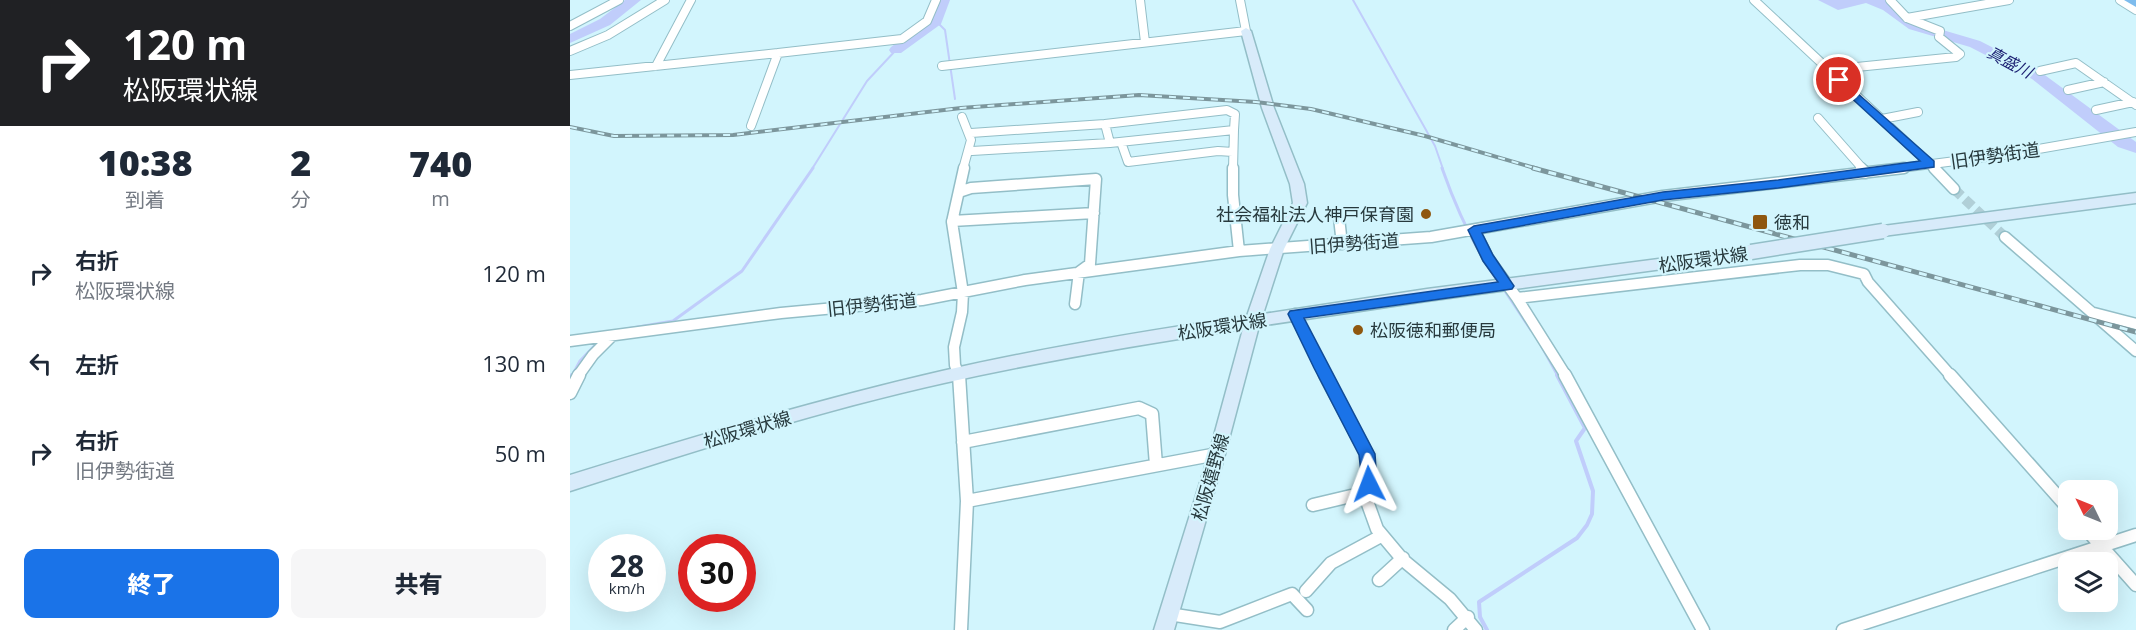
<!DOCTYPE html>
<html lang="ja">
<head>
<meta charset="utf-8">
<style>
	:root { --surface:#fff; --page:#f6f6f7; --text:#1f2937; --muted:#747a83; --accent:#1a73e8 }
	body { margin:0; font-family:"Open Sans","Noto Sans JP",sans-serif; background:var(--page); color:var(--text); height:100vh; display:flex; flex-direction:column; font-size:22px; white-space:nowrap }
	* { box-sizing:border-box; margin:0 }
	p { font-size:20px; color:var(--muted) }
	.icon { flex:none; width:33px; height:33px; fill:none; stroke:currentColor; stroke-width:2; stroke-linecap:round; stroke-linejoin:round }
	.map { position:relative; flex:1; overflow:hidden }
	.drawer { display:flex; flex-direction:column; background:var(--surface); width:570px }
	.drawer>* { flex:none }
	.hud { background:#202124; color:#fff; overflow:hidden }
	.needle { width:39px; rotate:313deg }
	.buttons { position:absolute; left:1488px; top:480px; display:grid; gap:12px }
	.buttons a { display:grid; place-items:center; width:60px; height:60px; border-radius:12px; background:var(--surface); box-shadow:0 6px 24px #0002; font-size:30px }
	.speed { position:absolute; left:18px; top:534px; display:flex; gap:12px; font-size:30px; font-weight:700; text-align:center }
	.speed>* { display:grid; place-content:center; width:78px; height:78px; border-radius:50%; background:var(--surface); box-shadow:0 6px 24px #0002; line-height:1 }
	.speed small { font-size:15px; font-weight:400 }
	.speed .limit { border:9px solid #d22; background:#fff; color:#111 }
	.pin { position:absolute; display:grid; place-items:center; width:51px; height:51px; color:#fff; margin:-26px; border:3px solid #fff; border-radius:50%; box-shadow:0 2px 6px #0007 }
	.me { position:absolute; width:66px; margin:-33px; rotate:357deg; stroke-linejoin:round; filter:drop-shadow(0 0 4px #0008) }
	.turn { display:flex; align-items:center; gap:21px; height:126px; padding:0 24px; font-size:27px }
	.turn .icon { width:78px; height:78px; stroke-width:2.5 }
	.turn b { display:block; font-size:42px; line-height:51px }
	.eta { display:flex; justify-content:space-evenly; align-items:center; height:102px; text-align:center }
	.eta b { font-size:36px; font-weight:800; line-height:42px }
	.cta { display:flex; gap:12px; margin-top:auto; padding:12px 24px }
	.cta a { flex:1; height:69px; border-radius:12px; background:var(--accent); color:#fff; font-size:24px; font-weight:800; line-height:69px; text-align:center }
	.cta a+a { background:var(--page); color:var(--text) }
	ul { padding:0; list-style:none }
	li { display:flex; align-items:center; gap:18px; height:90px; padding:0 24px }
	li div { flex:1 }
	li b { display:block; font-size:22px }
	li em { font-style:normal }
	main { display:flex; flex:1; min-height:0 }
	.map>svg:first-child { display:block }
	.lines { fill:none; stroke-linecap:round; stroke-linejoin:round }
	.stream-far2 { stroke:#c0cdfb; stroke-width:2 }
	.stream-far1 { stroke:#c0cdfb; stroke-width:3 }
	.stream { stroke:#c0cdfb; stroke-width:4 }
	.river { fill:#c0cdfb; fill-rule:evenodd }
	.street-tunnel { stroke:#b0cfd7; stroke-width:10; stroke-dasharray:10 5; stroke-linecap:butt }
	.street-far2-casing { stroke:#93bec7; stroke-width:10 }
	.street-far1-casing { stroke:#93bec7; stroke-width:13 }
	.street-casing { stroke:#93bec7; stroke-width:15 }
	.secondary-casing { stroke:#93bec7; stroke-width:3 }
	.highway-casing { stroke:#fff; stroke-width:2 }
	.street-far2 { stroke:#fff; stroke-width:8 }
	.street-far1 { stroke:#fff; stroke-width:10 }
	.street { stroke:#fff; stroke-width:12 }
	.secondary { fill:#d8ebfa; fill-rule:evenodd }
	.highway { fill:#7ebced; fill-rule:evenodd }
	.rail-far1-casing { stroke:#7c969c; stroke-width:4 }
	.rail-casing { stroke:#7c969c; stroke-width:5 }
	.rail-far1 { stroke:#d2f5fd; stroke-width:2; stroke-dasharray:7; stroke-linecap:butt }
	.rail { stroke:#d2f5fd; stroke-width:3; stroke-dasharray:8; stroke-linecap:butt }
	.secondary-bridge-casing { stroke:#93bec7; stroke-width:17; stroke-linecap:butt }
	.secondary-bridge { stroke:#d8ebfa; stroke-width:14 }
	.route { fill:#1a73e8; stroke:#114b97; stroke-width:1.5 }
	.poi-dot { fill:#8f570f; stroke:#d2f5fd; stroke-width:2 }
	.labels { text-anchor:middle; dominant-baseline:central; stroke-width:4.5; stroke-linejoin:round; paint-order:stroke }
	.far-water-label { font-size:16px; font-style:italic; fill:#1a1e71; stroke:#d2f5fd }
	.street-label { font-size:18px; fill:#27393d; stroke:#d2f5fd }
	.poi-label { font-size:18px; fill:#27393d; stroke:#d2f5fd; text-anchor:start }
</style>
</head>
<body>
<main>
<section class="drawer">
<div class="hud">
<div class="turn"><svg class="icon" aria-label="right" viewBox="0 0 24 24"><path d="M7 20v-9h11M14 6l5 5-5 5"/></svg><div><b>120 m</b>松阪環状線</div></div>
</div>
<div class="eta">
<div><b>10:38</b><p>到着</p></div>
<div><b>2</b><p>分</p></div>
<div><b>740</b><p>m</p></div>
</div>
<ul>
<li><svg class="icon" aria-label="right" viewBox="0 0 24 24"><path d="M7 20v-9h11M14 6l5 5-5 5"/></svg><div><b>右折</b><p>松阪環状線</p></div><em>120 m</em></li>
<li><svg class="icon" aria-label="left" viewBox="0 0 24 24"><path d="M17 20v-9H6M10 6l-5 5 5 5"/></svg><div><b>左折</b></div><em>130 m</em></li>
<li><svg class="icon" aria-label="right" viewBox="0 0 24 24"><path d="M7 20v-9h11M14 6l5 5-5 5"/></svg><div><b>右折</b><p>旧伊勢街道</p></div><em>50 m</em></li>
</ul>
<div class="cta"><a>終了</a><a>共有</a></div>
</section>
<div class="map">
<svg width="1566" height="630" viewBox="0 0 1566 630">
	<rect width="100%" height="100%" fill="#d2f5fd"/>
	<g class="lines">
		<!-- stream-far2 -->
		<path class="stream-far2" d="M 783,0 L 865,146 L 873,169
			M 1314,0 L 1318,7
			M 366,21 L 375,30 L 385,99
			M 242,169 L 297,81 L 326,50"/>
		<!-- stream-far1 -->
		<path class="stream-far1" d="M 872,168 C 886,208 904,248 929,283
			M 933,288 L 961,330
			M 39,332 L 103,321 L 172,271 L 243,168
			M 971,345 L 988,376
			M 2,376 L 10,361 L 30,340"/>
		<!-- stream -->
		<path class="stream" d="M 0,379 L 2,375
			M 917,630 L 910,617 L 909,602 L 1007,538 L 1017,525 L 1022,514 L 1023,491 L 1006,441 L 1015,428 L 987,375"/>
		<!-- river -->
		<path class="river" d="M 55,0 L 71,0 L 40,25 L 0,43 L 0,34 L 30,19 Z
			M 366,0 L 380,0 L 371,24 L 331,53 L 321,53 L 319,50 L 321,47 L 360,19 Z
			M 1248,0 L 1313,0 L 1323,4 L 1349,23 L 1410,41 L 1472,73 L 1566,142 L 1566,153 L 1548,147 L 1462,79 L 1400,47 L 1339,29 L 1313,10 L 1296,3 L 1268,10 Z"/>
		<!-- street-tunnel -->
		<path class="street-tunnel" d="M 1384,189 L 1435,237"/>
		<!-- street-far2 casing -->
		<g class="street-far2-casing">
			<path id="street-far2" d="M 570,0 L 575,42
				M 1184,0 L 1365,169
				M 1550,0 L 1566,10
				M 1337,18 L 1439,0
				M 0,26 L 49,0
				M 0,51 L 38,35 L 95,0
				M 86,66 L 121,0
				M 372,66 L 676,31 L 670,0
				M 1257,70 L 1386,57 L 1390,54 L 1369,37 L 1370,31 L 1337,18 L 1320,0
				M 1470,71 L 1506,63 L 1566,105
				M 0,75 L 208,53
				M 1498,90 L 1534,82
				M 1526,110 L 1563,102
				M 392,117 L 401,140 L 393,169
				M 1248,118 L 1293,169
				M 1312,119 L 1348,112
				M 535,124 L 657,110 L 665,114 L 664,130
				M 181,126 L 208,53 L 332,39 L 357,21 L 366,0
				M 401,133 L 535,124 L 540,143
				M 551,142 L 558,162 L 648,151 L 663,152
				M 402,151 L 540,143 L 664,130 L 663,169
				M 1323,169 L 1440,154 L 1566,132"/>
		</g>
		<!-- street-far1 casing -->
		<g class="street-far1-casing">
			<path id="street-far1" d="M 663,168 L 663,195 L 669,251
				M 1291,168 L 1296,173
				M 1364,168 L 1384,189
				M 389,192 L 401,188 L 526,179 L 520,264 L 509,272 L 505,304
				M 769,218 L 772,244
				M 382,221 L 524,213
				M 904,230 L 918,258 L 947,298 L 996,376
				M 1435,237 L 1566,351
				M 947,298 L 1230,265 L 1258,265 L 1294,274 L 1298,282 L 1381,376
				M 1524,313 L 1566,324
				M 725,314 L 755,376
				M 0,341 L 211,313 L 352,300 L 455,280 L 669,251 L 861,237 L 1093,196 L 1334,168
				M 8,376 L 23,355 L 42,336
				M 389,376 L 385,365 L 384,347 L 392,312 L 393,293 L 382,222 L 394,168"/>
		</g>
		<!-- street casing -->
		<g class="street-casing">
			<path id="street" d="M 389,375 L 397,501 L 391,630
				M 755,375 L 797,454 L 798,504 L 807,529 L 833,560 L 880,599 L 906,630
				M 995,375 L 1133,630
				M 1380,375 L 1498,508
				M 0,393 L 9,375
				M 393,442 L 569,408 L 582,414 L 586,465
				M 397,501 L 647,454
				M 743,505 L 781,496 L 798,501
				M 1517,530 L 1566,585
				M 809,580 L 833,558
				M 736,591 L 761,563 L 811,536
				M 599,614 L 650,622 L 722,594 L 737,610
				M 884,630 L 898,617
				M 1273,630 L 1566,535"/>
		</g>
		<!-- secondary casing -->
		<g class="secondary-casing">
			<path id="secondary" d="M 676,28 L 681,31 L 704,108 L 734,184 L 737,203 L 714,249 L 693,314 L 857,289 L 1181,247 L 1188,252 L 1181,257 L 857,301 L 689,326 L 655,454 L 604,630 L 584,630 L 639,454 L 673,329 C 573,344 473,361 374,383 C 248,411 124,451 0,491 L 0,475 C 123,437 246,400 372,371 C 473,348 575,331 677,316 L 700,249 L 723,203 L 720,184 L 692,108 L 671,31 Z
				M 1566,193 L 1566,203 L 1313,236 L 1306,231 L 1313,226 Z"/>
		</g>
		<!-- highway casing -->
		<g class="highway-casing">
			<path id="highway" d="M 1554,0 L 1566,0 L 1566,7 Z"/>
		</g>
		<!-- street-far2 -->
		<use href="#street-far2" class="street-far2"/>
		<!-- street-far1 -->
		<use href="#street-far1" class="street-far1"/>
		<!-- street -->
		<use href="#street" class="street"/>
		<!-- secondary -->
		<use href="#secondary" class="secondary"/>
		<!-- highway -->
		<use href="#highway" class="highway"/>
		<!-- rail-far1 casing -->
		<g class="rail-far1-casing">
			<path id="rail-far1" d="M 0,127 L 44,136 L 163,135 L 391,108 L 569,95 L 686,102 L 741,109 L 855,136 L 968,169"/>
		</g>
		<!-- rail casing -->
		<g class="rail-casing">
			<path id="rail" d="M 963,168 L 1566,332"/>
		</g>
		<!-- rail-far1 -->
		<use href="#rail-far1" class="rail-far1"/>
		<!-- rail -->
		<use href="#rail" class="rail"/>
		<!-- secondary-bridge casing -->
		<g class="secondary-bridge-casing">
			<path id="secondary-bridge" d="M 1181,252 L 1313,231"/>
		</g>
		<!-- secondary-bridge -->
		<use href="#secondary-bridge" class="secondary-bridge"/>
	</g>
	<!-- route -->
	<path class="route" d="M 1269,77 L 1364,161 L 1364,167 L 1208,188 L 1093,200 L 912,233 L 923,255 L 944,286 L 942,289 L 734,318 L 805,454 L 807,484 L 804,489 L 799,491 L 793,489 L 789,455 L 744,368 L 718,314 L 720,311 L 928,282 L 913,261 L 898,230 L 904,226 L 1093,192 L 1208,180 L 1350,161 L 1265,83 L 1265,78 Z"/>
	<!-- markers -->
	<g class="poi-dot">
		<circle cx="856" cy="214" r="6"/>
		<rect x="1182" y="214" width="16" height="16" rx="3"/>
		<circle cx="788" cy="330" r="6"/>
	</g>
	<g class="labels">
		<!-- far-water labels -->
		<g class="far-water-label">
			<text transform="translate(1440 62) rotate(28)">真盛川</text>
		</g>
		<!-- street labels -->
		<g class="street-label">
			<text transform="translate(1425 155) rotate(-8)">旧伊勢街道</text>
			<text transform="translate(784 243) rotate(-4)">旧伊勢街道</text>
			<text transform="translate(1133 259) rotate(-8)">松阪環状線</text>
			<text transform="translate(302 304) rotate(-6)">旧伊勢街道</text>
			<text transform="translate(652 326) rotate(-9)">松阪環状線</text>
			<text transform="translate(177 429) rotate(-16)">松阪環状線</text>
			<text transform="translate(640 477) rotate(-74)">松阪嬉野線</text>
		</g>
		<!-- poi labels -->
		<g class="poi-label">
			<text x="844" y="214" text-anchor="end">社会福祉法人神戸保育園</text>
			<text x="1204" y="222">徳和</text>
			<text x="800" y="330">松阪徳和郵便局</text>
		</g>
	</g>
</svg>
<div class="buttons">
<a><svg class="needle" viewBox="-14 -14 28 28"><path d="M0-13l5 13h-10z" fill="#e53935"/><path d="M0 13l5-13h-10z" fill="#747a83"/></svg></a>
<a><svg class="icon" aria-label="layers" viewBox="0 0 24 24"><path d="M12 4l9 5-9 5-9-5zM3 14l9 5 9-5"/></svg></a>
</div>
<div class="speed"><div>28<small>km/h</small></div><div class="limit">30</div></div>
<div class="pin" style="left:1269px;top:80px;background:#d93025"><svg class="icon" aria-label="arrive" viewBox="0 0 24 24"><path d="M6 21V4h12l-3 4 3 4H6"/></svg></div>
<svg class="me" style="left:799px;top:484px" viewBox="-20 -20 40 40"><path d="M0-17L14 15 0 8-14 15z" fill="#1a73e8" stroke="#fff" stroke-width="4"/></svg>
</div>
</main>
</body>
</html>
